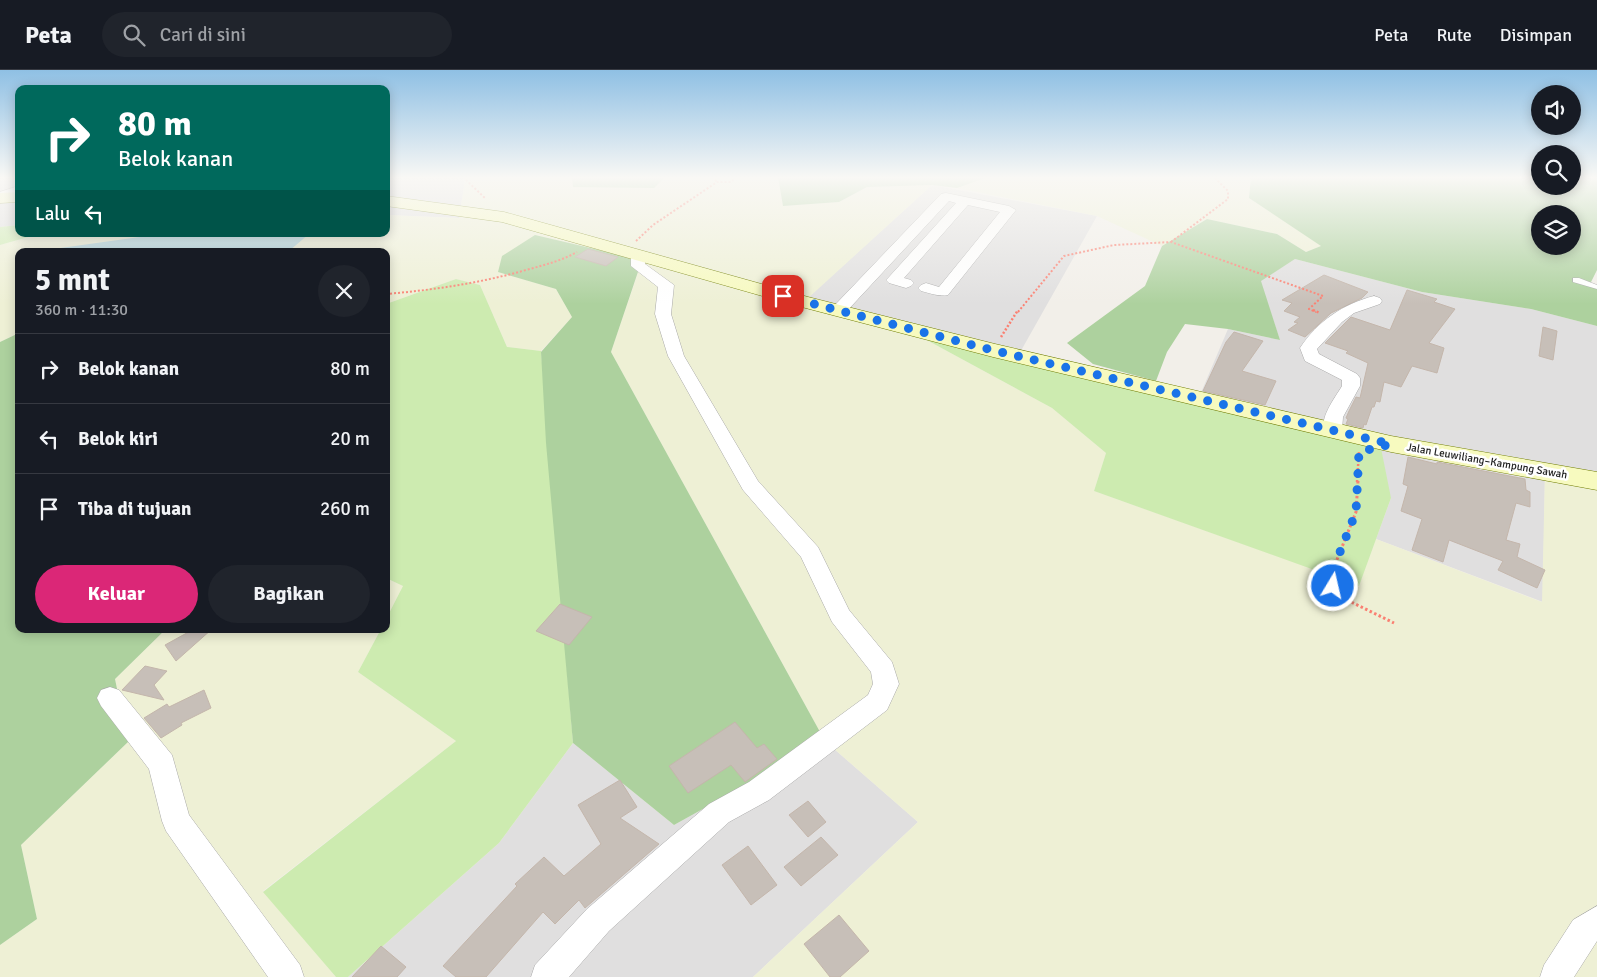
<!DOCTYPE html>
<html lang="id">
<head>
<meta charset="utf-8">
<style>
	:root { --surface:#171b24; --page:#20242c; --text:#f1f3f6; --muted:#9ea1a6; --line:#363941; --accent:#db2777 }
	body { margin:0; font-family:Signika,sans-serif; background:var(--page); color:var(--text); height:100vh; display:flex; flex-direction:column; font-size:19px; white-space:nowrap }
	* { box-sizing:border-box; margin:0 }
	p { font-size:16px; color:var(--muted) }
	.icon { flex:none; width:28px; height:28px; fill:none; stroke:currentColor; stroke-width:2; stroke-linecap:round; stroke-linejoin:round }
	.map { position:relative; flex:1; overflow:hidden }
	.side { position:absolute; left:15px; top:178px; width:375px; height:385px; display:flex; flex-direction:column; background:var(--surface); border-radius:10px; box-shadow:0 2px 12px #0003 }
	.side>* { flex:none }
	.hud { position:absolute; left:15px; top:15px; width:375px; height:152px; border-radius:10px; box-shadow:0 2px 12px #0003; background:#00695c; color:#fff; overflow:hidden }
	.controls { position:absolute; left:1531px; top:15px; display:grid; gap:10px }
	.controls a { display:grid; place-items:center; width:50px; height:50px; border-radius:50%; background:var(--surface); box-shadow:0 2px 12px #0003; font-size:25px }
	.pin { position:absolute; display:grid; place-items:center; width:42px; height:42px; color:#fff; margin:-21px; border-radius:10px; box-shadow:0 2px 8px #0006 }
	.me { position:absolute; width:55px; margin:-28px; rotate:9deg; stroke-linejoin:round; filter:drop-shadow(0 0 4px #0008) }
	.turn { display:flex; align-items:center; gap:18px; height:105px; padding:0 20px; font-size:22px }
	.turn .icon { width:65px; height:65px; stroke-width:2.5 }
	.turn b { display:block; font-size:35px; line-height:42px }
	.then { display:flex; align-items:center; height:48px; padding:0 20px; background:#0003; gap:10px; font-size:19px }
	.round { display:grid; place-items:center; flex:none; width:52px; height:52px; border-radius:26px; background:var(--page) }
	.head { display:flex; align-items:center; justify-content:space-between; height:85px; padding:0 20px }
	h1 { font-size:30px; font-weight:700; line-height:38px }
	.primary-button { display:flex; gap:10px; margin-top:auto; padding:10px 20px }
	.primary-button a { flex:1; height:58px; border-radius:30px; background:var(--accent); color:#fff; font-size:20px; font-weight:700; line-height:58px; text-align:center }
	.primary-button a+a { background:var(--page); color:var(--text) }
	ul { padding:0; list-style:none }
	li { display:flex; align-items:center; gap:15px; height:70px; padding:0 20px; border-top:1px solid var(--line) }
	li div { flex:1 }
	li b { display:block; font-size:19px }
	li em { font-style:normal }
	header { display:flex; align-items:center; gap:30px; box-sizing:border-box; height:70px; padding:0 25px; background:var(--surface); border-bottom:1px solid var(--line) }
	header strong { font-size:24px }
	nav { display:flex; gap:28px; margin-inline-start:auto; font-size:18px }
	.search { width:350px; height:45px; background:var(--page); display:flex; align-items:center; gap:12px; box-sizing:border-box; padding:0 18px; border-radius:28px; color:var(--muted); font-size:19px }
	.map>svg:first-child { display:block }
	.residential { fill:#e0dfdf }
	.farmland { fill:#eef0d5 }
	.grass { fill:#cdebb0 }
	.forest { fill:#add19e; fill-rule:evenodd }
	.water { fill:#aad3df }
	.building { fill:#c7bfb8; stroke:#c4b6ab }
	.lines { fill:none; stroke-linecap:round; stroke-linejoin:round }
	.lane-casing { stroke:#a9a9a9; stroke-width:1 }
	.street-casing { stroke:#a9a9a9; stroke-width:1 }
	.secondary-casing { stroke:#707d05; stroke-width:1 }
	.path-far2 { stroke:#fa8072; stroke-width:2; stroke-dasharray:2 2; stroke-linecap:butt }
	.path-far1 { stroke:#fa8072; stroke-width:2.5; stroke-dasharray:2 2; stroke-linecap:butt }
	.path { stroke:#fa8072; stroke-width:3; stroke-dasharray:2.5 2.5; stroke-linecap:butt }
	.lane { fill:#fff; fill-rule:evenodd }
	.street { fill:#fff; fill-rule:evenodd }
	.secondary { fill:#f7fabf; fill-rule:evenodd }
	.route { stroke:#1a73e8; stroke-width:9; stroke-dasharray:0 16.2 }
	.labels { text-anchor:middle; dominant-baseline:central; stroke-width:5; stroke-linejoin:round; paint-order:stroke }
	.far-street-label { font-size:11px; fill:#222; stroke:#fff }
</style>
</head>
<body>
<header>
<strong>Peta</strong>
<div class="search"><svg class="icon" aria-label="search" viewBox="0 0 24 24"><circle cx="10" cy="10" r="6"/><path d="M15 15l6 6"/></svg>Cari di sini</div>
<nav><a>Peta</a><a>Rute</a><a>Disimpan</a></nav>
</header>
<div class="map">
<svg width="1597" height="907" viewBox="0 0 1597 907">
	<rect width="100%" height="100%" fill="#f2efe9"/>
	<!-- residential -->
	<path class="residential" d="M 0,107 L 19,107 L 19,155 L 0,157 Z
		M 386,107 L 463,107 L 465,110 L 459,148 L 386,145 Z
		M 932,115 L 1097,146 L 1018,286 L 805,230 Z
		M 1295,189 L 1422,222 L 1531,239 L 1597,256 L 1597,415 L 1545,403 L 1543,532 L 1376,469 L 1391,428 L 1197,332 L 1228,259 L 1280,270 L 1260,211 Z
		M 825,671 L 918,752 L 753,907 L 348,907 L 499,773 L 573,673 L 674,755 Z"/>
	<!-- farmland -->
	<path class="farmland" d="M 463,107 L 778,107 L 783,136 L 839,132 L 867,117 L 932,115 L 806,230 L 899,255 L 1052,338 L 1106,383 L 1094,421 L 1359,515 L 1376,469 L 1542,532 L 1545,403 L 1597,415 L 1597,907 L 753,907 L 918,752 L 825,671 L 611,282 L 642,191 L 499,202 L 556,219 L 572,247 L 541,281 L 507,277 L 480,215 L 456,209 L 386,234 L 386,181 L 19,181 L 19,263 L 0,272 L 0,175 L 39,164 L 386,164 L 386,145 L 459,148 L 465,110 Z
		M 988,107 L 1251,107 L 1249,128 L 1322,176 L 1306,182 L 1277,164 L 1207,149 L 1162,176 L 1097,146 L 957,118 Z
		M 386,508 L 403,516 L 386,549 Z
		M 166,559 L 381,559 L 358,602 L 456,671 L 263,821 L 336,907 L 0,907 L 0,875 L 37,849 L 21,775 L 128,672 L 115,609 Z"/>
	<!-- grass -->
	<path class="grass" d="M 19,155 L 19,164 L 39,164 L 0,175 L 0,157 Z
		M 456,209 L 480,215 L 507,277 L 541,281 L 573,673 L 499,773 L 348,907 L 336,907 L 263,822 L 456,671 L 358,602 L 381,559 L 386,559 L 386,549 L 403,516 L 386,508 L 386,234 Z
		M 899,255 L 1380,373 L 1391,428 L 1359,516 L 1094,421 L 1106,383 L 1052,338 Z"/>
	<!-- forest -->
	<path class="forest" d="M 572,107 L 665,107 L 654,118 L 573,117 Z
		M 778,107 L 988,107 L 957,118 L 932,115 L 867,117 L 839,132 L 783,136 Z
		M 1251,107 L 1540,107 L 1540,116 L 1572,116 L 1573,107 L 1597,107 L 1597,200 L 1590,214 L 1597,216 L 1597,256 L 1531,239 L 1422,222 L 1295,189 L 1261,211 L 1280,270 L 1228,259 L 1185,254 L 1167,282 L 1156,311 L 1093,294 L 1067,273 L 1145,216 L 1162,176 L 1207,149 L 1277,164 L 1306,182 L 1321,176 L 1249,128 ZM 1540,144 L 1572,144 L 1572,176 L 1540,176 Z
		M 535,165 L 642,190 L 611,282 L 825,671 L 674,755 L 573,673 L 546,373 L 541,282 L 572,247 L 556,219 L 498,202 L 502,186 Z
		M 19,263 L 19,559 L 166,559 L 115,609 L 128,672 L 21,775 L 37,849 L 0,875 L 0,272 Z"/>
	<!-- water -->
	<path class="water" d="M 161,164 L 309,164 L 289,181 L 39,181 Z"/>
	<!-- building -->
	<path class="building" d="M 588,179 L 618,187 L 606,196 L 575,187 Z
		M 1324,205 L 1368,222 L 1362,228 L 1331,243 L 1305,267 L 1288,260 L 1298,253 L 1294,252 L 1300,247 L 1284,241 L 1292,233 L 1282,230 Z
		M 1407,220 L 1437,229 L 1434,232 L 1455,239 L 1429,273 L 1444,278 L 1437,303 L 1412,296 L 1401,317 L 1384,312 L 1380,332 L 1376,331 L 1374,337 L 1372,337 L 1366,355 L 1364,354 L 1363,358 L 1346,354 L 1348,349 L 1346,348 L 1349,341 L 1356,327 L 1360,328 L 1368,293 L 1346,283 L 1348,281 L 1325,273 L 1351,247 L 1390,260 Z
		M 1543,257 L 1557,261 L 1553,290 L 1539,286 Z
		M 1234,262 L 1263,271 L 1242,301 L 1276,311 L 1265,335 L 1203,321 L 1226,272 Z
		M 1408,387 L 1437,394 L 1437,392 L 1525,409 L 1526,420 L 1530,422 L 1530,437 L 1516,433 L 1506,470 L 1520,474 L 1517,487 L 1545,500 L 1537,518 L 1498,500 L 1503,491 L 1449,470 L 1443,492 L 1412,480 L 1422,449 L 1401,441 L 1408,416 L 1403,414 Z
		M 560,534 L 592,547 L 569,575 L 536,561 Z
		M 194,559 L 212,559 L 176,591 L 165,575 Z
		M 145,596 L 167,601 L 154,615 L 164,630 L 122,620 Z
		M 204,620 L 211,638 L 181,653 L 182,655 L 161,668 L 144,648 L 167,634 L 169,637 Z
		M 735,652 L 757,678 L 764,674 L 777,689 L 745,712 L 731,695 L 688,723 L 669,696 Z
		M 620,710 L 637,737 L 620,748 L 659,774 L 585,838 L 579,830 L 555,854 L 543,842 L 486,907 L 456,907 L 443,896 L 517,816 L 515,814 L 544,787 L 564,806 L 601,774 L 578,735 Z
		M 808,731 L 826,752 L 808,767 L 789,745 Z
		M 821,767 L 838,785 L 801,816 L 784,797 Z
		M 748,776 L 777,815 L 751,835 L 722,795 Z
		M 839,845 L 869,881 L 840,907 L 830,907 L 804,874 Z
		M 381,876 L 406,897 L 397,907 L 352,907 Z"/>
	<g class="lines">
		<!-- lane casing -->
		<g class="lane-casing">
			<path id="lane" d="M 1573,208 L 1579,208 L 1597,215 L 1597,219 L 1573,212 Z"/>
		</g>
		<!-- street casing -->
		<g class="street-casing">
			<path id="street" d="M 19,116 L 19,124 L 0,130 L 0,122 Z
				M 946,123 L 1009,136 L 1016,140 L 948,225 C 939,227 930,223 921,221 L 918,218 L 921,215 L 926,213 L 939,217 L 1000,142 L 968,135 L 904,208 L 911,210 L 914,213 L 911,216 L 906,218 L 889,213 L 886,210 L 889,207 L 956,133 L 949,131 L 846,242 L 834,242 L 832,239 L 834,236 L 941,124 Z
				M 638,181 L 643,182 L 645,185 L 645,194 L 674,215 L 671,244 L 684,286 L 758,411 L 818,477 L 849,540 L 892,592 L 899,614 L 887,640 L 769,730 L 729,752 L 609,861 L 569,907 L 531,907 L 535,895 L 587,839 L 709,734 L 749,712 L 868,625 L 873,614 L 871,602 L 832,552 L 801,487 L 743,420 L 668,286 L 655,244 L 658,217 L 631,196 L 631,185 L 633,182 Z
				M 1374,226 L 1380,228 L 1382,231 L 1380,234 L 1354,243 L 1342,252 L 1317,279 L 1319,284 L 1357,304 L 1360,308 L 1360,316 L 1343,347 L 1342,360 L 1340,364 L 1333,366 L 1326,364 C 1317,350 1335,328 1342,316 L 1342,310 L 1305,291 L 1300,278 C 1318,251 1343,234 1374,226 Z
				M 110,617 L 119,620 L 172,685 L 189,745 L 300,895 L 304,907 L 268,907 L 166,761 L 162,751 L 149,699 L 101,636 L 97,628 L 101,620 Z
				M 1597,836 L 1597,871 L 1574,907 L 1540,907 L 1544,895 L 1573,850 Z"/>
		</g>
		<!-- secondary casing -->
		<g class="secondary-casing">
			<path id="secondary" d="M 19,122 L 19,132 L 0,133 L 0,123 Z
				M 386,126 L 504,142 L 808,227 L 995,274 L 1391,366 L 1597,402 L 1597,420 L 1391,382 L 993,287 L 794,235 L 502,152 L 386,136 Z"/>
		</g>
		<!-- path-far2 -->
		<path class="path-far2" d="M 463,107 L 486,129
			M 712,107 L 717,112
			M 636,171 L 653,155 L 717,112 L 731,112 L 736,107
			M 1171,172 L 1228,129 L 1228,121 L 1214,107
			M 386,224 C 434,220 480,213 526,200 C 544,195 561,191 577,182
			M 1018,242 L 1064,186 L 1114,175 L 1171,172 L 1323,226 L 1309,239 L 1316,242"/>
		<!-- path-far1 -->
		<path class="path-far1" d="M 1313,240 L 1320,243
			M 1001,267 L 1018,240
			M 1357,412 L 1359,382"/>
		<!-- path -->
		<path class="path" d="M 1358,411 L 1356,442 L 1332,502 L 1333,516 L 1343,528 L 1394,553"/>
		<!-- lane -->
		<use href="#lane" class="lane"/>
		<!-- street -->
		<use href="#street" class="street"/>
		<!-- secondary -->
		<use href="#secondary" class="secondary"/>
	</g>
	<!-- sky -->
	<linearGradient id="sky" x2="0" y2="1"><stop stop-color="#8fc0e4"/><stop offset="0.46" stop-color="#f9f8f5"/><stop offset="1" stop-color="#f9f8f5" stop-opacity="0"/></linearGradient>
	<rect width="1597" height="234" fill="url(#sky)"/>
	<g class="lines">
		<!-- route -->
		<path class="route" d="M 783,226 L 992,280 L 1391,374 L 1359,382 L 1356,442 L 1332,502 L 1333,516"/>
	</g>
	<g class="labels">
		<!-- far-street labels -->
		<g class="far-street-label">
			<text transform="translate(1487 391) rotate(10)">Jalan Leuwiliang–Kampung Sawah</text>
		</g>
	</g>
</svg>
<div class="controls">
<a><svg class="icon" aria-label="sound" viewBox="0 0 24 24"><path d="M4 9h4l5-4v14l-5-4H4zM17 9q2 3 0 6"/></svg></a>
<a><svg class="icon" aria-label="search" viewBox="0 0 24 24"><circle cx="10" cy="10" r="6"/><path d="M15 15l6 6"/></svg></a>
<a><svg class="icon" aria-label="layers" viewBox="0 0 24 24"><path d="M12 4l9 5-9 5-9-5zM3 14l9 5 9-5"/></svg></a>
</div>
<div class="pin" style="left:783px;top:226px;background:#d93025"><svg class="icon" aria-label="arrive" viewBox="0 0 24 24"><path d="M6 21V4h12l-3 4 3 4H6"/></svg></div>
<svg class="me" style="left:1333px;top:516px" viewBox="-20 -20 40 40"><circle r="17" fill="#1a73e8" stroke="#fff" stroke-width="3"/><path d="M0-11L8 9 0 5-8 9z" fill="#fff"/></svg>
<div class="hud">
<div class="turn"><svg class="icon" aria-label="right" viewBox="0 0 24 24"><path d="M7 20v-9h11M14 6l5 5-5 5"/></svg><div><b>80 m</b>Belok kanan</div></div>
<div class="then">Lalu<svg class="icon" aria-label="left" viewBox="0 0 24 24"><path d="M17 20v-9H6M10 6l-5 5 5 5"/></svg></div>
</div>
<section class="side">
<div class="head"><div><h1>5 mnt</h1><p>360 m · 11:30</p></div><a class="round"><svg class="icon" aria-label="close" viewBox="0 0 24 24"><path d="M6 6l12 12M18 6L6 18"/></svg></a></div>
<ul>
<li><svg class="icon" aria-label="right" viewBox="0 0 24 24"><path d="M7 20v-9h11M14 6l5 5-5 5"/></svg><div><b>Belok kanan</b></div><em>80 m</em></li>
<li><svg class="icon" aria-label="left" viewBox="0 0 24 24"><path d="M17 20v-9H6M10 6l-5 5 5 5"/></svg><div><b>Belok kiri</b></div><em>20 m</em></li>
<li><svg class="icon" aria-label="arrive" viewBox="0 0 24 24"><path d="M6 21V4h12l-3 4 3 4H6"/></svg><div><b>Tiba di tujuan</b></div><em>260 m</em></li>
</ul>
<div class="primary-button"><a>Keluar</a><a>Bagikan</a></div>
</section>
</div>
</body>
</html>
